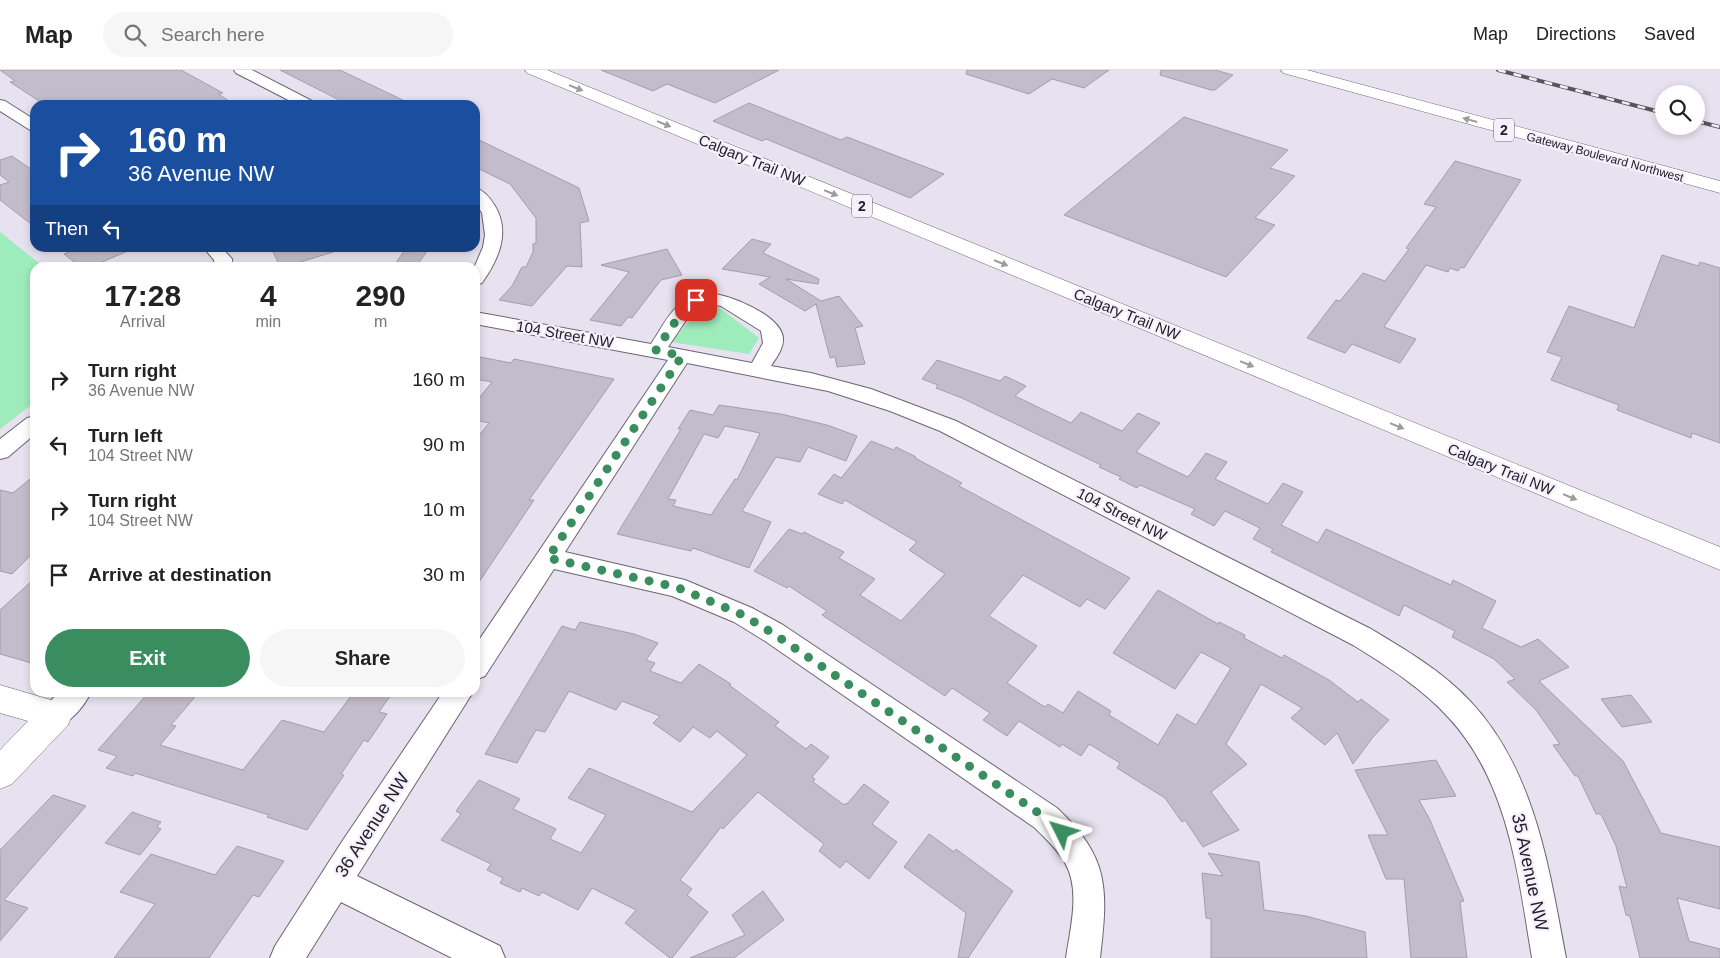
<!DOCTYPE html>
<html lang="en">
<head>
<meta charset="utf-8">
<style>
	:root { --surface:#fff; --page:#f6f6f6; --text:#222; --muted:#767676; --line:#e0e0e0; --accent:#398d5f }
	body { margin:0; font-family:Helvetica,sans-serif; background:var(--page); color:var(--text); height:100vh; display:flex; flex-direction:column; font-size:19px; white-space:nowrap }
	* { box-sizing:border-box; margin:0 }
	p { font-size:16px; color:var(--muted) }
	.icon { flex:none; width:28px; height:28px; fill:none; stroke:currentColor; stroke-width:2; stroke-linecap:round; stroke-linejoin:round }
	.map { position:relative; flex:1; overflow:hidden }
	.side { position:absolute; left:30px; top:192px; width:450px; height:435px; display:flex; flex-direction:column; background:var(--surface); border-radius:15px; box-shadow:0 2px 8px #0003 }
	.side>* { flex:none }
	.hud { position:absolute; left:30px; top:30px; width:450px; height:152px; border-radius:15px; box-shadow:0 2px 8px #0003; background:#1a4fa0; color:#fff; overflow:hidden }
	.tools { position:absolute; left:1655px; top:15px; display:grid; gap:10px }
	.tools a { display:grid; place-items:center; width:50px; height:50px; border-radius:50%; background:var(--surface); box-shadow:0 2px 8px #0003; font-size:25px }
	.pin { position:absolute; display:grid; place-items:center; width:42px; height:42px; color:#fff; margin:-21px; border-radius:10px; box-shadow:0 2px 8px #0006 }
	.me { position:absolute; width:55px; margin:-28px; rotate:310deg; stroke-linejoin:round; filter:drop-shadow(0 0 4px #0008) }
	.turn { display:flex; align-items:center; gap:18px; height:105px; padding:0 15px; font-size:22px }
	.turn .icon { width:65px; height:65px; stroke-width:2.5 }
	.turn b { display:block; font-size:35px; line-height:42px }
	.then { display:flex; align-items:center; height:48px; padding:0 15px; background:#0003; gap:10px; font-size:19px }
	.eta { display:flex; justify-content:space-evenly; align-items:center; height:85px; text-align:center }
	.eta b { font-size:30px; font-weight:700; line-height:35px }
	.action { display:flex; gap:10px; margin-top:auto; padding:10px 15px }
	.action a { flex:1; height:58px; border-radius:30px; background:var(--accent); color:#fff; font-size:20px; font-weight:700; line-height:58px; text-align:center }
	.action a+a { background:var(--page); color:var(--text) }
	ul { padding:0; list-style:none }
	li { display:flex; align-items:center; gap:15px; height:65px; padding:0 15px }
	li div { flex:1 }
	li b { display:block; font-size:19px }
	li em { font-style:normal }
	header { display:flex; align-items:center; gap:30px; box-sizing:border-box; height:70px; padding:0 25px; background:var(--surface); border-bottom:1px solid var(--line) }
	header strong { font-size:24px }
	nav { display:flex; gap:28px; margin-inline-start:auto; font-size:18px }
	.search { width:350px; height:45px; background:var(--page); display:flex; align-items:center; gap:12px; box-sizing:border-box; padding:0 18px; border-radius:28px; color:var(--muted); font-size:19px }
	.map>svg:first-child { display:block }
	.green { fill:#9eecbc }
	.building { fill:#c3bdcb; stroke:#a39eab; fill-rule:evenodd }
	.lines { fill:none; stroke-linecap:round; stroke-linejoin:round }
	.minor-casing { stroke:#6a6571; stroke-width:2 }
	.tertiary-casing { stroke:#6a6571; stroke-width:1 }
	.trunk-casing { stroke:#6a6571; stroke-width:1 }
	.minor { fill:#fff; fill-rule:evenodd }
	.tertiary { fill:#fff; fill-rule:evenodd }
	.trunk { fill:#fff; fill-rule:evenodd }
	.rail-casing { stroke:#58545c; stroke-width:4 }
	.rail { stroke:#f5effe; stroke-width:2.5; stroke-dasharray:8; stroke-linecap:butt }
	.oneway { fill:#9c9b9d }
	.route { stroke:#398d5f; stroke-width:9; stroke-dasharray:0 16.2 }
	.labels { text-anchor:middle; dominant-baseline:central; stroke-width:4.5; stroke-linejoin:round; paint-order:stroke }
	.far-street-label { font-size:12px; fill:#222025; stroke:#f5effe }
	.shield { fill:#f5effe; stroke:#615e66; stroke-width:1 }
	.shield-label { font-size:14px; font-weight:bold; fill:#222025 }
	.street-label { font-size:15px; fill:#222025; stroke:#f5effe }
	.near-street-label { font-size:18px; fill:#222025; stroke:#f5effe }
</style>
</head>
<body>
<header>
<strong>Map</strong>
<div class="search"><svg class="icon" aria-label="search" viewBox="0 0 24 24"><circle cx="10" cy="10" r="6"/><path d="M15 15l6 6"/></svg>Search here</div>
<nav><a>Map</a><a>Directions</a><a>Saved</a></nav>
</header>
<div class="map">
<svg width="1720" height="888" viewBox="0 0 1720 888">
	<rect width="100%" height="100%" fill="#e8e2f0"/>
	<!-- green -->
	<path class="green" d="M 0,162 L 44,197 L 35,198 L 35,332 L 0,359 Z
		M 720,238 L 759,268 L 749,284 L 671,272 L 700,240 Z"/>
	<!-- building -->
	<path class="building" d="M 0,0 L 181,0 L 223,23 L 218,24 L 236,35 L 45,35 L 10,12 L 15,11 Z
		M 280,0 L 340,0 L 413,35 L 349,35 Z
		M 601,0 L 779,0 L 715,33 L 667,14 L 653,21 Z
		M 967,0 L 1109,0 L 1084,18 L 1052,9 L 1029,24 L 966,4 Z
		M 1161,0 L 1215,0 L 1233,5 L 1215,20 L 1211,20 L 1160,5 Z
		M 749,33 L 841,70 L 847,67 L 944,104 L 910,128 L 766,69 L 762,71 L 713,51 Z
		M 1184,47 L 1288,80 L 1270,98 L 1295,106 L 1255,148 L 1275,155 L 1226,207 L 1064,145 Z
		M 475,68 L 579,118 L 589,151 L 580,153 L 582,197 L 567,196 L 532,236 L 499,230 L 512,216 L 522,197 L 526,197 L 533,182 L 533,174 L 536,173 L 536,148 L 510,114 L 475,97 Z
		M 12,86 L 35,102 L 35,157 L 0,130 L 0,115 L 9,112 L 0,105 L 0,90 Z
		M 1455,91 L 1521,110 L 1464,198 L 1461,197 L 1458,201 L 1450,198 L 1448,202 L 1426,195 L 1384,257 L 1416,269 L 1400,293 L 1352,274 L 1345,283 L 1307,268 L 1336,230 L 1340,231 L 1363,203 L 1385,211 L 1409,179 L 1406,178 L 1436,137 L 1424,134 Z
		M 752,169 L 771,174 L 763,183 L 819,209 L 818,214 L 786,209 L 821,231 L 839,226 L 863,256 L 855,258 L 865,294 L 837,297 L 835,287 L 830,288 L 816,234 L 805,241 L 759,214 L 770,207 L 722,199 Z
		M 79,178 L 135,178 L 88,198 L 82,198 L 64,184 Z
		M 271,178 L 332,178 L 333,182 L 281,198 Z
		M 667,179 L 682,205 L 661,210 L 632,248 L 628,247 L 621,256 L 590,250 L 629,202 L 601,195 Z
		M 405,180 L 427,181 L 415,198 L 392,198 Z
		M 1662,185 L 1698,196 L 1700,192 L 1720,198 L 1720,373 L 1692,363 L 1691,368 L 1617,340 L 1619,335 L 1551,310 L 1562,287 L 1547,282 L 1569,236 L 1634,258 Z
		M 475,286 L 511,293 L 514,289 L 614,309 L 529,430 L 534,430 L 475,518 L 475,371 L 489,353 L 475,350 L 475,333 L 492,312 L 475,309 Z
		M 937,290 L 1000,311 L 1005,306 L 1026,316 L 1015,326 L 1071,353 L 1081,342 L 1122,361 L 1138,343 L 1160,353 L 1136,382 L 1188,407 L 1206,383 L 1227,392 L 1215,409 L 1268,434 L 1283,413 L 1303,422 L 1281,455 L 1318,473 L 1326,459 L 1451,515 L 1453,510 L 1496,531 L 1482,558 L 1521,577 L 1538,569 L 1569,597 L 1539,611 L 1623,691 L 1661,763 L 1720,777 L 1720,839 L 1677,828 L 1689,871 L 1720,879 L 1720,888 L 1640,888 L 1630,846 L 1626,845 L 1619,816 L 1627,818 L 1616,776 L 1601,744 L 1596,744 L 1578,706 L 1575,706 L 1553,675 L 1560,674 L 1536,640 L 1507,612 L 1515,609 L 1494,589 L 1452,567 L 1455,561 L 1404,535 L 1399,546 L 1271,482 L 1273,479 L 1253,469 L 1260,458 L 1225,441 L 1214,456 L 1191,444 L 1195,439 L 1140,415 L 1137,418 L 1119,409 L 1121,407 L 1099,397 L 1101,395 L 962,328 L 936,318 L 938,315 L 922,309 Z
		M 719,335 L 781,344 L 827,355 L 857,366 L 846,391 L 808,377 L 800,392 L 776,387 L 742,441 L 771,452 L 749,498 L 693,478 L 691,481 L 617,464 L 681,359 L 678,359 L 690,340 L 713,345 ZM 725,356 L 760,363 L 737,410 L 735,409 L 711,445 L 673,436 L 676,430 L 668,429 L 704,364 L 718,368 Z
		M 871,371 L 894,380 L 896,377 L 916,387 L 915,388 L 962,413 L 959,416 L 1130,508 L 1105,539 L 1087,529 L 1080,537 L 1023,505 L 989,546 L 1037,576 L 1007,613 L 1045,637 L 1048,634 L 1063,643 L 1078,621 L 1111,641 L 1109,645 L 1158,675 L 1177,644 L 1196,655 L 1231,598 L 1201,582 L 1175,619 L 1113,583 L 1158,520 L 1218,554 L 1219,552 L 1245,565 L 1244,568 L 1282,588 L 1284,585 L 1329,610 L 1358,632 L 1361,629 L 1389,650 L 1373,667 L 1353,694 L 1337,663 L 1325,675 L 1291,648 L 1302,638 L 1261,614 L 1226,674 L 1247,694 L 1211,722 L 1239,760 L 1203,777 L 1185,750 L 1182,752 L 1165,728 L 1117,698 L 1120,693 L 1089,674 L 1081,686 L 1062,674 L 1060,677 L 1019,651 L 1007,666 L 983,650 L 990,643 L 952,618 L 945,626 L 822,545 L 827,541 L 789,516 L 787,518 L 754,501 L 789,459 L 802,464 L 804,462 L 844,482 L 839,488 L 875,509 L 860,525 L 901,551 L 945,504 L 909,480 L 917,472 L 845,430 L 842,434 L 818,424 L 834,404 L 841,408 Z
		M 35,405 L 35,481 L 12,504 L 0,501 L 0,420 L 13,423 Z
		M 35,508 L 35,594 L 0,584 L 0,540 Z
		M 580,552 L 634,564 L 658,573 L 646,590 L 655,593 L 650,601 L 681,613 L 699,594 L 731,614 L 729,615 L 779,652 L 775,656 L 806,679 L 811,674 L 829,687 L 812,707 L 815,709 L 813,712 L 844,735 L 846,733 L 847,734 L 864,714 L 889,732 L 872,754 L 897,772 L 869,809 L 846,791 L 840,798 L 819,781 L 824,774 L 758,722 L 723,759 L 721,757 L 680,810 L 692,819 L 687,825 L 708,842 L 672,888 L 670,888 L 625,853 L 636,840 L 592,818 L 578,840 L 542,822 L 539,826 L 522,818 L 520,822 L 500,813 L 503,808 L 487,800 L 491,794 L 441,770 L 461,744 L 456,741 L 479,710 L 520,729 L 513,739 L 556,759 L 550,769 L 581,783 L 606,745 L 568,728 L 589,698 L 692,742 L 747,685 L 717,661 L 710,668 L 693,657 L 680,672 L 653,653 L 660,646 L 622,631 L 616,640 L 569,621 L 545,662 L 536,660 L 517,693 L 485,684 L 562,556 L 575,560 Z
		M 149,622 L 199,622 L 171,655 L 176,656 L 160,675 L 243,700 L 282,650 L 324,662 L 354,622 L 393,622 L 379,642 L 387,644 L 368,672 L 364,670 L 341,704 L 344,705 L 307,760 L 267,747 L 269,745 L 135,703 L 133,706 L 106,698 L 117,686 L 98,680 Z
		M 1631,625 L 1652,652 L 1622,657 L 1601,629 Z
		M 1436,690 L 1456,726 L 1419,730 L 1430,750 L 1464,831 L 1460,832 L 1467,888 L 1411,888 L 1404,809 L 1386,809 L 1368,765 L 1388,765 L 1355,700 Z
		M 53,725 L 86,736 L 4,830 L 28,838 L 0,871 L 0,780 Z
		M 132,742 L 161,752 L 157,757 L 161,759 L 140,785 L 105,773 Z
		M 929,764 L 954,782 L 956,779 L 1013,821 L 968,888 L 958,888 L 966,843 L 904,797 Z
		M 237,776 L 284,791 L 259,827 L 253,825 L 209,888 L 114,888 L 155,834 L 120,822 L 151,784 L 215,805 Z
		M 1208,783 L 1259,792 L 1264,840 L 1306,846 L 1365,862 L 1367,888 L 1211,888 L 1211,849 L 1206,848 L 1202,803 L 1223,806 Z
		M 763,821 L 784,850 L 734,888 L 690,888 L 745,865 L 732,845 Z"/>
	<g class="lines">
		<!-- minor casing -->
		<g class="minor-casing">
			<path id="minor" d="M 234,0 L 252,0 L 314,32 L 316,35 L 298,35 L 236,3 Z
				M 0,30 L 5,31 L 35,50 L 35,62 L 30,60 L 0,41 Z
				M 475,118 C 484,120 490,128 495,136 C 511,163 498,190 482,213 L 475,215 L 474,198 L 483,177 L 485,165 L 482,143 L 475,132 Z
				M 204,178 L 222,178 L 232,189 L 233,198 L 215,198 L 214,190 Z
				M 706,223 C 727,223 781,245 783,268 C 784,278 776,288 771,296 L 811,303 L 871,319 L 956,351 L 1371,559 C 1406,580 1442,601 1470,631 C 1535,700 1549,798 1566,888 L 1532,888 C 1518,805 1509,713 1449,648 C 1422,618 1387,596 1353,575 L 940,361 L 890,341 L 828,321 L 687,293 L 565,482 L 685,510 L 752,538 L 783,555 L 1057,738 C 1110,788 1108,819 1100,888 L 1066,888 C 1070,859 1081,820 1065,793 C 1058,780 1046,769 1035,758 L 765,571 L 734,552 L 672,526 L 554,499 L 485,606 L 475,610 L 475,576 L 668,290 L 475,254 L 475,242 L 651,274 C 669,247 672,231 706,223 ZM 707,234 L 721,236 L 761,261 L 763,273 L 752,293 L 668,277 L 691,243 Z
				M 35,346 L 35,364 L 8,387 L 0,389 L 0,369 L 27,348 Z
				M 59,622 L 91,622 C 84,637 71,652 56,657 L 46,654 L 42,645 L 46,636 Z
				M 443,622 L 473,622 L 357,806 L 500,876 L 505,888 L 452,888 L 341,832 L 306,888 L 270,888 L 275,876 L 343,770 Z"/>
		</g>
		<!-- tertiary casing -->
		<g class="tertiary-casing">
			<path id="tertiary" d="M 0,615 L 68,635 L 72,645 L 68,655 L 12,714 L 0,719 L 0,680 L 28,651 L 0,643 Z"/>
		</g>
		<!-- trunk casing -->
		<g class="trunk-casing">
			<path id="trunk" d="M 525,0 L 547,0 L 1720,477 L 1720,500 L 527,3 Z
				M 1281,0 L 1307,0 L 1720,111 L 1720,123 L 1283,3 Z"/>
		</g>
		<!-- minor -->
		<use href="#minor" class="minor"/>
		<!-- tertiary -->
		<use href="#tertiary" class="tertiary"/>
		<!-- trunk -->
		<use href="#trunk" class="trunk"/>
		<!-- rail casing -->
		<g class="rail-casing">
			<path id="rail" d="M 1498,0 L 1664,43
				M 1696,51 L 1720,57"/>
		</g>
		<!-- rail -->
		<use href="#rail" class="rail"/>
	</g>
	<!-- one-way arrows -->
	<defs><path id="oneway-solid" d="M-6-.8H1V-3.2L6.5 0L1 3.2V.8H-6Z" transform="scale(1.25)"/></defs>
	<g class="oneway">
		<use href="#oneway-solid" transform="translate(576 18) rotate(22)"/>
		<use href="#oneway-solid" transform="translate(1470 50) rotate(-164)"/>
		<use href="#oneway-solid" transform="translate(664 54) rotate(22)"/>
		<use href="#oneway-solid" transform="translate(831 123) rotate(22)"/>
		<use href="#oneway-solid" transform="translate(1001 193) rotate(22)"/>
		<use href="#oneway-solid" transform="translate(1247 294) rotate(22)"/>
		<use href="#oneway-solid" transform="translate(1397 356) rotate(22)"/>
		<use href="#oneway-solid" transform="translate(1570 427) rotate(22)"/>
	</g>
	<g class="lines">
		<!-- route -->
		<path class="route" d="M 696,230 L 684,239 L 656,280 L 682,286 L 548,488 L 676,517 L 743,545 L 774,564 L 1046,748 L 1062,762"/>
	</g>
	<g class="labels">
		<!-- far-street labels -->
		<g class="far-street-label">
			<text transform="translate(1605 87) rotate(15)">Gateway Boulevard Northwest</text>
		</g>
		<!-- shield labels -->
		<g class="shield">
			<rect x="1494" y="48.5" width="20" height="23" rx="4"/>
			<rect x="852" y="124.5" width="20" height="23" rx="4"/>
		</g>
		<g class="shield-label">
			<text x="1504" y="60">2</text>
			<text x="862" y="136">2</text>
		</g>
		<!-- street labels -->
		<g class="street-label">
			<text transform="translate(752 90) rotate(22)">Calgary Trail NW</text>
			<text transform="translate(1127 244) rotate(22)">Calgary Trail NW</text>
			<text transform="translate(565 264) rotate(10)">104 Street NW</text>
			<text transform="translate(1501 399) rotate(22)">Calgary Trail NW</text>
			<text transform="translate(1122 444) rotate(27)">104 Street NW</text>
		</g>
		<!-- near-street labels -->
		<g class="near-street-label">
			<text transform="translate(372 755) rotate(-57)">36 Avenue NW</text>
			<text transform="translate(1530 802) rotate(78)">35 Avenue NW</text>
		</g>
	</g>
</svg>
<div class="tools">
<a><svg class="icon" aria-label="search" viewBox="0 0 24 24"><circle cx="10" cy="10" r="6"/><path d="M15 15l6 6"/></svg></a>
</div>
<div class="pin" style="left:696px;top:230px;background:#d93025"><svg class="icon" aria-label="arrive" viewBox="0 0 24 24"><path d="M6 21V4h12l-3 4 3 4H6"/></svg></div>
<svg class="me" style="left:1062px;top:762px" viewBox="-20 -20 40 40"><path d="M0-17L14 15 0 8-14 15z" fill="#398d5f" stroke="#fff" stroke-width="4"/></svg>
<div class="hud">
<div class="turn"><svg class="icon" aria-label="right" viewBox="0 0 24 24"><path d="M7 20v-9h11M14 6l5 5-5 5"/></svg><div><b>160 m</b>36 Avenue NW</div></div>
<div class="then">Then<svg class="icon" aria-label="left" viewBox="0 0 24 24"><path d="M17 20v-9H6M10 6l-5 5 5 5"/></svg></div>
</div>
<section class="side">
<div class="eta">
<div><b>17:28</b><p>Arrival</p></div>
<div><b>4</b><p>min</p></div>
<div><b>290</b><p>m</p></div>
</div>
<ul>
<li><svg class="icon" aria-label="right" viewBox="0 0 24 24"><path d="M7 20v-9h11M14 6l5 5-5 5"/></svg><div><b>Turn right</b><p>36 Avenue NW</p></div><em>160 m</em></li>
<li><svg class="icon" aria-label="left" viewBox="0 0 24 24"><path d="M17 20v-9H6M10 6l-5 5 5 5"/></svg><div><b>Turn left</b><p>104 Street NW</p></div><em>90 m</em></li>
<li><svg class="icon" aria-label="right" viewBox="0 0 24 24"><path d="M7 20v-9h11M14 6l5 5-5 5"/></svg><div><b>Turn right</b><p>104 Street NW</p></div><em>10 m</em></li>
<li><svg class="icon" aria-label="arrive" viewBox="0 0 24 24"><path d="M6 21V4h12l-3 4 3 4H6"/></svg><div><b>Arrive at destination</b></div><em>30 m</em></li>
</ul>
<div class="action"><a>Exit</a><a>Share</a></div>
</section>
</div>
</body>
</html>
